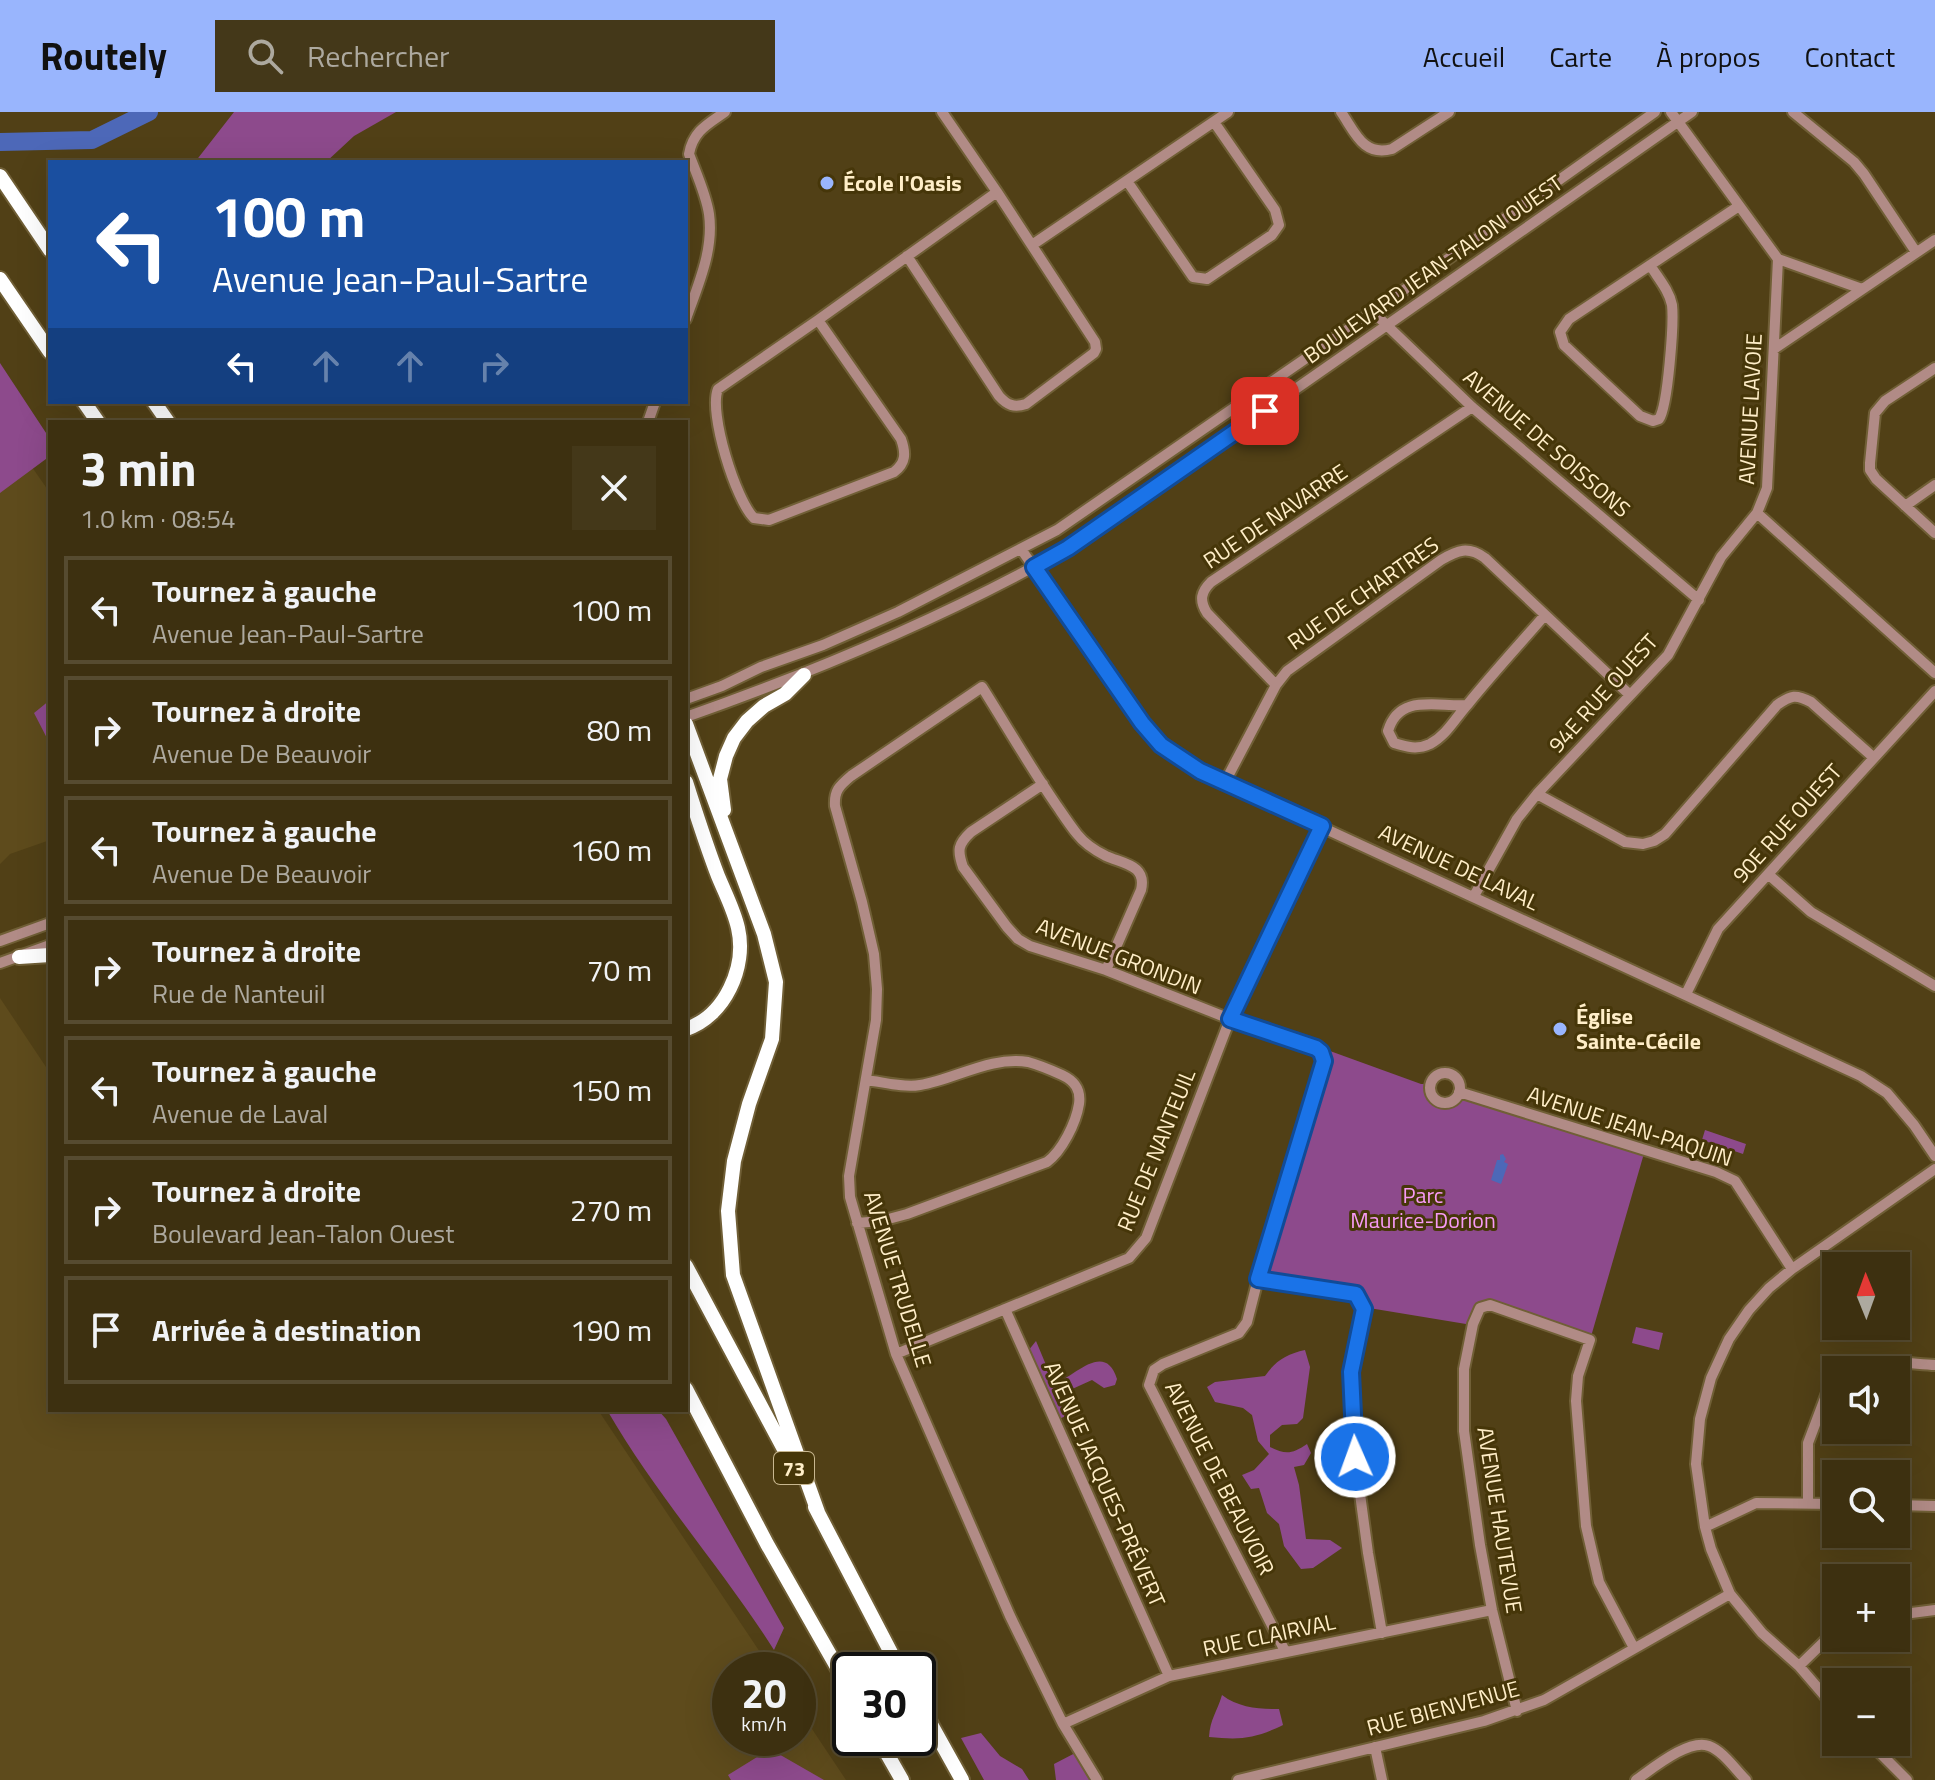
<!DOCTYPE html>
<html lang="fr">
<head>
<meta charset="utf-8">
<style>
	:root { --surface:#3d3010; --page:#443819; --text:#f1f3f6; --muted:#ada99f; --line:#564b30; --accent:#99b5fd }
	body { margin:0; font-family:"Titillium Web",sans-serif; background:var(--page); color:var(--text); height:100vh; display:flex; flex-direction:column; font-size:30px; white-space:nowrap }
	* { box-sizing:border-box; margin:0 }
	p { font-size:26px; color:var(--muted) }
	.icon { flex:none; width:44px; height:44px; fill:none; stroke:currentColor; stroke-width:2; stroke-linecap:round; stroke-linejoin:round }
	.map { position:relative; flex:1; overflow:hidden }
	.side { position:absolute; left:48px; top:308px; width:640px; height:992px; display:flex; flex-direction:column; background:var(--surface); border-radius:0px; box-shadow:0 8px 32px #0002,0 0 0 2px var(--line) }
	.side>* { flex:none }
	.banner { position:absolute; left:48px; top:48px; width:640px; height:244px; border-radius:0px; box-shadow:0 8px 32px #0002,0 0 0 2px var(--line); background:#1a4fa0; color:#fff; overflow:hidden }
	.needle { width:52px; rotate:359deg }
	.tools { position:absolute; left:1822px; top:1140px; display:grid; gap:16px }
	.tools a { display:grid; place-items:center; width:88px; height:88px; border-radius:0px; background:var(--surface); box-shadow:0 8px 32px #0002,0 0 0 2px var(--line); font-size:40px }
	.speed { position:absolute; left:712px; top:1540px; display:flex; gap:16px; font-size:40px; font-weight:700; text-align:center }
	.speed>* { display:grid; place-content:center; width:104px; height:104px; border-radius:50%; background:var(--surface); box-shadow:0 8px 32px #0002,0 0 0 2px var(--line); line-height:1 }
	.speed small { font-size:20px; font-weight:400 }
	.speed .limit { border:4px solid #111; border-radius:12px; background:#fff; color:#111 }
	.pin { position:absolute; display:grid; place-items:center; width:68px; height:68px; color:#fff; margin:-34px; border-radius:16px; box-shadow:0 4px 12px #0006 }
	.me { position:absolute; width:88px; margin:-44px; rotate:358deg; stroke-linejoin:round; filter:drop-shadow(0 0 6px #0008) }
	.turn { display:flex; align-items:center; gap:28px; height:168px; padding:0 32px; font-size:36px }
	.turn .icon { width:104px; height:104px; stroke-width:2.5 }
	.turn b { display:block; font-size:56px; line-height:68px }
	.lanes { display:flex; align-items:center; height:76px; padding:0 32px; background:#0003; justify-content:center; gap:40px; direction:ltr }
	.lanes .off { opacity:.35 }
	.round { display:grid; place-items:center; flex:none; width:84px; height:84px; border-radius:0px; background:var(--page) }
	.overview { display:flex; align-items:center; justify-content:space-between; height:136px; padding:0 32px }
	h1 { font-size:48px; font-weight:700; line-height:60px }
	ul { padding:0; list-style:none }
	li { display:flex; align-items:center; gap:24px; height:108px; margin:0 16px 12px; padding:0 16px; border:4px solid var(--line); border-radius:0px }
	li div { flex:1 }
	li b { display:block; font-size:30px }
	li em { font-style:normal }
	header { display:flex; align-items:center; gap:48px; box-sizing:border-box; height:112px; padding:0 40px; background:var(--accent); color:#111 }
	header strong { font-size:38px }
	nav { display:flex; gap:44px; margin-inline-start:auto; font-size:28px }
	.search { width:560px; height:72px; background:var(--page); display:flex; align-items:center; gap:20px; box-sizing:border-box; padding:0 28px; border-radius:0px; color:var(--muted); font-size:30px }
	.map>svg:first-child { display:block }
	.built { fill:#5e4b1c }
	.green { fill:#8d4a8c }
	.water { fill:#4d68b8 }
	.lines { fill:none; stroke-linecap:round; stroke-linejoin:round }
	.river { stroke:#4d68b8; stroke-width:18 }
	.minor-casing { stroke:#705f36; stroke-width:14 }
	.highway-casing { stroke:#705f36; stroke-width:18 }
	.minor { stroke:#b18b86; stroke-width:10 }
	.highway { stroke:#fff; stroke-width:14 }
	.route-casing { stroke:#114b97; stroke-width:20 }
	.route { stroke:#1a73e8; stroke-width:14 }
	.poi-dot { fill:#99b5fd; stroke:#463609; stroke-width:3 }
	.labels { text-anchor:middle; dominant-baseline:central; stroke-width:6; stroke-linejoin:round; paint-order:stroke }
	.shield { fill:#463609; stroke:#c8b78f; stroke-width:2 }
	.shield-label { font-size:20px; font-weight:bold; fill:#ffeec8 }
	.poi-label { font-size:22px; font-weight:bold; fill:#ffeec8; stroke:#463609; text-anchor:start }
	.street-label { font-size:22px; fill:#ffeec8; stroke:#463609 }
	.park-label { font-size:22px; fill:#f79af5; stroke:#463609 }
</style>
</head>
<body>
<header>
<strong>Routely</strong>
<div class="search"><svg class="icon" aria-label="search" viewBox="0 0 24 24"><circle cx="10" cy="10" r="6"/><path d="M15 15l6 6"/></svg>Rechercher</div>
<nav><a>Accueil</a><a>Carte</a><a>À propos</a><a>Contact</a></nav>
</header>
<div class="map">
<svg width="1935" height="1668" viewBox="0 0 1935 1668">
	<rect width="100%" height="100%" fill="#514016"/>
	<!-- built -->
	<path class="built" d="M 0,309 L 50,381 L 50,728 L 10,742 L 0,752 Z
		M 0,886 L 50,961 L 50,1298 L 598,1298 L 772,1558 L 730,1558 L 730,1626 L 798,1626 L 798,1596 L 846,1668 L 0,1668 Z"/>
	<!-- green -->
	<path class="green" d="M 234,0 L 396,0 L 354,24 L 326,50 L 195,50 Z
		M 0,251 L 50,327 L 50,344 L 0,381 Z
		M 50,588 L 50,632 L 34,601 Z
		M 1316,936 L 1330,939 L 1421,972 L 1430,972 L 1430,981 L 1438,990 L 1449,990 L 1457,984 L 1645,1038 L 1590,1228 L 1490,1193 L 1480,1196 L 1473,1212 L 1466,1212 L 1363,1195 L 1355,1182 L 1258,1167 L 1324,953 Z
		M 1705,1018 L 1746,1032 L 1743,1042 L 1702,1028 Z
		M 1636,1215 L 1663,1221 L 1659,1238 L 1632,1231 Z
		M 1036,1229 L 1054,1272 C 1074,1265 1105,1228 1117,1267 L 1115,1273 L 1104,1276 L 1092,1268 L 1059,1283 L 1068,1303 L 1059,1307 L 1028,1239 Z
		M 1305,1238 L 1310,1255 L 1303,1306 L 1297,1312 L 1282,1313 L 1270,1323 L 1270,1335 C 1286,1343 1292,1342 1307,1332 L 1311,1341 L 1304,1353 L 1294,1355 L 1299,1373 L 1306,1427 L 1330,1428 L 1342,1436 L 1313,1456 L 1301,1457 L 1284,1434 L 1279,1412 L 1267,1401 L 1259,1376 L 1251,1377 L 1242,1363 L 1254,1358 L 1269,1342 L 1258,1329 L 1252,1303 L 1243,1296 L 1215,1290 L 1207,1275 L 1215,1270 L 1265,1264 C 1275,1249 1287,1242 1305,1238 Z
		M 607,1298 L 658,1298 L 666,1307 L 784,1516 L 774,1538 C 722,1456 656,1383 607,1298 Z
		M 1222,1583 C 1239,1596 1259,1597 1279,1597 L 1283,1613 C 1254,1627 1241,1628 1209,1625 C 1210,1607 1217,1600 1222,1583 Z
		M 981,1621 L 1000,1644 L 1022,1657 L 1029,1668 L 984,1668 L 961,1626 Z
		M 770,1637 L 824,1668 L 731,1668 L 728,1663 Z
		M 1079,1639 L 1092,1668 L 1056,1668 L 1054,1652 Z"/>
	<!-- water -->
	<path class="water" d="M 1503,1042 L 1506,1047 L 1504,1050 L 1508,1052 L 1501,1072 L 1491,1068 L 1497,1048 L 1500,1048 L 1500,1043 Z"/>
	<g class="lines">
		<!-- river -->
		<path class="river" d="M 0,30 L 92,28 L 149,0"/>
		<!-- minor casing -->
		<g class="minor-casing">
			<path id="minor" d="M 1341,0 C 1355,20 1363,45 1392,37 L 1449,0
				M 1671,0 L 1778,147 L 1767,376 L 1757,401 L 1935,561
				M 1793,0 L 1854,50 L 1864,62 L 1916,140
				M 1127,69 L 1193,165 L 1207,167 L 1272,123 L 1279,113 L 1275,98 L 1214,10
				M 1032,133 L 1228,0
				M 907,144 L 999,284 C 1007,293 1014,296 1026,292 L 1094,241 L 1096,237 L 1095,230 L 997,80 L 942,0
				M 1778,147 L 1862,177
				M 1650,153 C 1658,166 1669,178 1672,193 C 1674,210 1668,294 1659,307 L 1653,309 L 1640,304 L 1564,233 L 1560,220 L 1569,207 L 1739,94
				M 1373,200 L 1472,295 L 1699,488
				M 686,207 C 698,173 714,138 709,102 C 706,82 696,61 689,42 C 693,19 708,12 725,0
				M 818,208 L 901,327 C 906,341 906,351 894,360 L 769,408 L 754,406 C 736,389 708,300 718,277 L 818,208 L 997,80
				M 1774,237 L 1935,128
				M 1935,256 L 1885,289 L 1875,301 L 1870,351 L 1870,358 L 1876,367 L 1935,421
				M 648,310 L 655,290
				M 1905,394 L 1935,373
				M 1021,437 L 1142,611 L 1161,633 L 1200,659 L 1861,964 L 1887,981 L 1914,1013 L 1935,1044
				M 1276,573 L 1207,501 C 1199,488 1201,480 1211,470 L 1472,295
				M 686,587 L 722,574 L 761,555 L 823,533 L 898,500 L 1057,418 L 1373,200 L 1655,0
				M 1467,593 C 1437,595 1399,581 1388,619 L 1394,631 C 1407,635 1417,638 1430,632 C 1447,623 1456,605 1468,592 C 1493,561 1519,533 1545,503
				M 686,605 C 817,559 947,504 1068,436 L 1692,0
				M 1225,670 L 1276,573 L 1287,559 L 1441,448 C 1458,438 1468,434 1485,446 L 1630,583
				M 1043,672 L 971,720 C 958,732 957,738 963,755 L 1007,815 L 1018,827 L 1030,834 L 1106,858 L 1230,907 L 1316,936 L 1321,940 L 1324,949 L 1258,1167 L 1247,1210 L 1239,1221 L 1163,1252 L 1154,1258 L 1149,1273 L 1285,1539
				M 1537,682 L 1625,730 L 1643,732 L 1654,729 L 1665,722 L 1777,593 C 1791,583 1796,582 1811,590 L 1873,645
				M 1769,763 L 1811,800 L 1935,874
				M 1474,784 L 1517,707 L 1537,682 L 1668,543 L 1721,445 L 1757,401
				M 0,829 L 50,811
				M 0,851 L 50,833
				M 1686,882 L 1718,817 L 1935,579
				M1430 976a15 15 0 1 1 30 0a15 15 0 1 1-30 0Z
				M 1459,980 L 1716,1060 L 1735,1069 L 1792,1157
				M 857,1111 L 881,1109 L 907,1102 L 1047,1050 C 1062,1039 1076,1011 1079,992 C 1081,978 1075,969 1062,963 C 1051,958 1039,953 1028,950 C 990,944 956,967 920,973 C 903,976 883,970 866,968
				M 1258,1167 L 1356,1182 L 1364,1197 L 1351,1260 L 1355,1345 L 1368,1441 L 1382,1521
				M 1005,1197 L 1169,1564
				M 896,1242 L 1129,1146 L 1146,1126 L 1230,907 L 1322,714
				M 1843,1258 C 1864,1244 1910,1252 1935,1253
				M 1808,1391 L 1808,1331 L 1833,1265 L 1836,1263
				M 1896,1393 L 1935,1394
				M 1705,1415 L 1756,1391 L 1836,1392
				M 1896,1503 L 1935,1498
				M 1799,1554 L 1836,1518
				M 1836,1597 L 1799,1554 L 1762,1521 L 1730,1482 L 1711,1437 L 1705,1415 L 1696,1352 L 1700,1307 L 1711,1266 L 1729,1227 L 1749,1198 L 1769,1176 L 1792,1157 L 1935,1057
				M 1517,1599 L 1492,1498 L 1480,1433 L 1464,1319 L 1464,1257 L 1473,1212 L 1480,1196 L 1490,1193 L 1590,1228 L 1578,1264 L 1576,1289 L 1586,1414 L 1599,1470 L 1634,1536
				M 1063,1612 L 1169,1564 L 1492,1498
				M 1869,1630 L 1907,1668
				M 1375,1635 L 1382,1668
				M 1097,1668 L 1063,1612 L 1010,1504 L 896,1242 L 850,1085 L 849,1064 L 876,908 L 877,877 L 874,842 L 862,790 L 835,694 C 834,679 839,674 851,664 L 982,575 C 1006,613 1029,653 1055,691 C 1062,701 1069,712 1077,722 C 1084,731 1096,739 1106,744 C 1124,752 1147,753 1141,778 L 1106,858
				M 1238,1668 L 1484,1609 L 1544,1588 L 1730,1482
				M 1636,1668 C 1652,1657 1689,1626 1709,1634 C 1723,1639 1735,1657 1746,1668"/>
		</g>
		<!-- highway casing -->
		<g class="highway-casing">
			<path id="highway" d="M 0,64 L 50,138
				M 0,167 L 50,240
				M 84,290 L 98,310
				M 154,290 L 168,310
				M 686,612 L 764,822 L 776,870 L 772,927 L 749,992 L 734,1049 L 728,1099 L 733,1163 L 819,1403
				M 686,670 C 696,701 706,733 718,764 C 725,781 734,798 738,816 C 747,855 725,904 686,917
				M 724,698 L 720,667 L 726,644 L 734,626 L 747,609 L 764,594 L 785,582 L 804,563
				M 19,845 L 50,843
				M 686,1154 L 794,1356
				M 686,1277 L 767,1432 L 850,1578
				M 815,1395 L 900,1558
				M 918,1589 L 962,1668
				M 878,1626 L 902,1668"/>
		</g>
		<!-- minor -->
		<use href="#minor" class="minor"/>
		<!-- highway -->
		<use href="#highway" class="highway"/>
	</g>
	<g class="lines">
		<!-- route casing -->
		<g class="route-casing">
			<path id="route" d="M 1265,299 L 1068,436 L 1034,455 L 1142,611 L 1161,633 L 1200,659 L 1322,714 L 1230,907 L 1316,936 L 1321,940 L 1324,949 L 1258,1167 L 1356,1182 L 1364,1197 L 1351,1260 L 1355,1345"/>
		</g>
		<!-- route -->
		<use href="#route" class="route"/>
	</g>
	<!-- markers -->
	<g class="poi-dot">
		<circle cx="827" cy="71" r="8"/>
		<circle cx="1560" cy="917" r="8"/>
	</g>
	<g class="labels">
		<!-- shield labels -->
		<rect class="shield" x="774" y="1340" width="40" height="32" rx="6"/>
		<g class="shield-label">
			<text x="794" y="1356">73</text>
		</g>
		<!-- poi labels -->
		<g class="poi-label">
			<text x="843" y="71">École l'Oasis</text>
			<text x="1576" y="904">Église<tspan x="1576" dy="25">Sainte-Cécile</tspan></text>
		</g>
		<!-- street labels -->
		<g class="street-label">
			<text transform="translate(1433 157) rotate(-35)">BOULEVARD JEAN-TALON OUEST</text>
			<text transform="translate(1750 297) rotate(-87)">AVENUE LAVOIE</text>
			<text transform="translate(1547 331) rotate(41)">AVENUE DE SOISSONS</text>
			<text transform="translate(1275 404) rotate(-34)">RUE DE NAVARRE</text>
			<text transform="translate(1363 481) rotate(-35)">RUE DE CHARTRES</text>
			<text transform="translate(1603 581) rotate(-48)">94E RUE OUEST</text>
			<text transform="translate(1787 711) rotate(-48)">90E RUE OUEST</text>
			<text transform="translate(1459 755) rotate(25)">AVENUE DE LAVAL</text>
			<text transform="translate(1119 844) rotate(21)">AVENUE GRONDIN</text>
			<text transform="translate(1630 1014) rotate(18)">AVENUE JEAN-PAQUIN</text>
			<text transform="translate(1156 1038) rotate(-68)">RUE DE NANTEUIL</text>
			<text transform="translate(898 1167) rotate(73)">AVENUE TRUDELLE</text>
			<text transform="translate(1220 1366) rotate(63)">AVENUE DE BEAUVOIR</text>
			<text transform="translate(1105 1372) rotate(66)">AVENUE JACQUES-PRÉVERT</text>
			<text transform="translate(1500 1408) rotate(81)">AVENUE HAUTEVUE</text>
			<text transform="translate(1269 1523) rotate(-12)">RUE CLAIRVAL</text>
			<text transform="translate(1443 1596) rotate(-15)">RUE BIENVENUE</text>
		</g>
		<!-- park labels -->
		<g class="park-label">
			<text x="1423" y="1083">Parc<tspan x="1423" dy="25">Maurice-Dorion</tspan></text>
		</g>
	</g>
</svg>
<div class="tools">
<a><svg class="needle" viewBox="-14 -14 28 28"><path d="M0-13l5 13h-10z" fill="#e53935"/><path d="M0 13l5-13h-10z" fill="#ada99f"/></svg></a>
<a><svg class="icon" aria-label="sound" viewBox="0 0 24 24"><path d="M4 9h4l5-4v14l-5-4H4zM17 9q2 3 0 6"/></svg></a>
<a><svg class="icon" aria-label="search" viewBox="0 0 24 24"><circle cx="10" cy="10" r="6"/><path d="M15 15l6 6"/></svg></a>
<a>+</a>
<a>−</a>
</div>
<div class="speed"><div>20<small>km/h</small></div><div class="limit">30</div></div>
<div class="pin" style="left:1265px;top:299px;background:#d93025"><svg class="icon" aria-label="arrive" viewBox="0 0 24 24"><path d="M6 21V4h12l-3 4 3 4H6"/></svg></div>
<svg class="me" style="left:1355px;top:1345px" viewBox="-20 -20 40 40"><circle r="17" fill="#1a73e8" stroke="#fff" stroke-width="3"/><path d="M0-11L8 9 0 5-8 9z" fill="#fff"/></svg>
<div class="banner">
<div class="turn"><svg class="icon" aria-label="left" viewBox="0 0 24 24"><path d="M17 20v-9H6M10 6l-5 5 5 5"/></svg><div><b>100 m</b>Avenue Jean-Paul-Sartre</div></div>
<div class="lanes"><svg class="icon" aria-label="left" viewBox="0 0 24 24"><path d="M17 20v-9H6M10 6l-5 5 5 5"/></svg><svg class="icon off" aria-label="ahead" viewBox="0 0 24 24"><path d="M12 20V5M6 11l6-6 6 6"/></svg><svg class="icon off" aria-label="ahead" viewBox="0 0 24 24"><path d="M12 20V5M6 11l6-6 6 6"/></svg><svg class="icon off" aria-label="right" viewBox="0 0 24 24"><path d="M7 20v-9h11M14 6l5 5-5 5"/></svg></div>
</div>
<section class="side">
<div class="overview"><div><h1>3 min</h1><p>1.0 km · 08:54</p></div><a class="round"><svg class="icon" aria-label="close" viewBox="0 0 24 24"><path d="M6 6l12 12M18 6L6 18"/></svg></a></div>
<ul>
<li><svg class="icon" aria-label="left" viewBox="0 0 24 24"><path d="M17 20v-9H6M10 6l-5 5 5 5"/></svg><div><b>Tournez à gauche</b><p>Avenue Jean-Paul-Sartre</p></div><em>100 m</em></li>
<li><svg class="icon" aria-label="right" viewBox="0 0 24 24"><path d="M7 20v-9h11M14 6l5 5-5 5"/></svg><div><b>Tournez à droite</b><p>Avenue De Beauvoir</p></div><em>80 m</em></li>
<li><svg class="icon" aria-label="left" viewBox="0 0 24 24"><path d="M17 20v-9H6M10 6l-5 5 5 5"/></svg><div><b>Tournez à gauche</b><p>Avenue De Beauvoir</p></div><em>160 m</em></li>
<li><svg class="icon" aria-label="right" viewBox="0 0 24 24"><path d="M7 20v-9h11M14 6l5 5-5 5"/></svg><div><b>Tournez à droite</b><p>Rue de Nanteuil</p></div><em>70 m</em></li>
<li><svg class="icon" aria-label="left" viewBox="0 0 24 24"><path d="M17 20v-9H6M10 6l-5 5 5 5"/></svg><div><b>Tournez à gauche</b><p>Avenue de Laval</p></div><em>150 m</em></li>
<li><svg class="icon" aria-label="right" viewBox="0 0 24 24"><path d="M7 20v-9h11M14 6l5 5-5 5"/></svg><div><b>Tournez à droite</b><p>Boulevard Jean-Talon Ouest</p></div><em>270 m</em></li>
<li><svg class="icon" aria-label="arrive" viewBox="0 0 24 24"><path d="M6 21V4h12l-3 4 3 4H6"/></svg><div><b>Arrivée à destination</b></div><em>190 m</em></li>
</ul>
</section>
</div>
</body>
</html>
